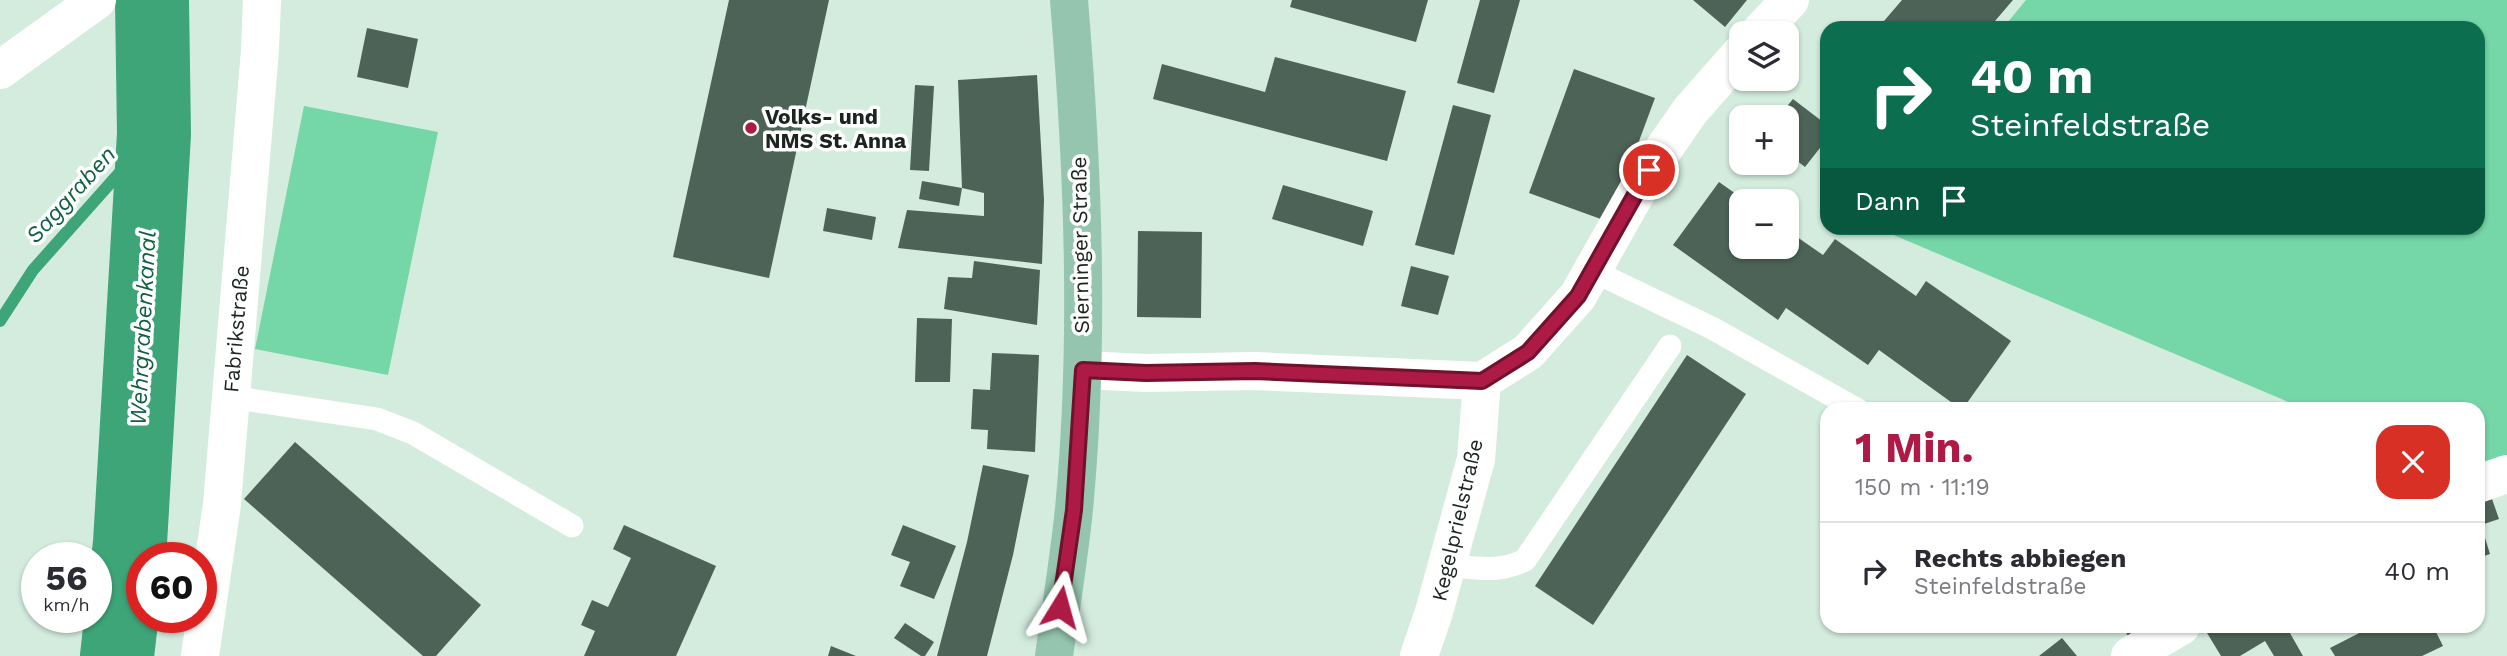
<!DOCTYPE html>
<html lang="de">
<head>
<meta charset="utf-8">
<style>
	:root { --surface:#fff; --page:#f2f2f3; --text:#2b2b33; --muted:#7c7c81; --line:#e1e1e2; --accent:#ad1a45 }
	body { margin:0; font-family:"Work Sans",sans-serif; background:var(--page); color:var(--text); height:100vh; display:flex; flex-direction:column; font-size:26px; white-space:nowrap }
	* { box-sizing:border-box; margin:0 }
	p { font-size:23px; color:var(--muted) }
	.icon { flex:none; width:38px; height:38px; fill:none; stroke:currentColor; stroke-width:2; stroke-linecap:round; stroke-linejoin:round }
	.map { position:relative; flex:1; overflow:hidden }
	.side { position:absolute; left:1820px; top:402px; width:665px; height:231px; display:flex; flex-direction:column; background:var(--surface); border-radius:21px; box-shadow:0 2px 5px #0004 }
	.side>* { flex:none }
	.banner { position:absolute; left:1820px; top:21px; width:665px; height:214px; border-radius:21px; box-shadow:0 2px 5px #0004; background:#0b6e4f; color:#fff; overflow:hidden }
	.fabs { position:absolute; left:1729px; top:21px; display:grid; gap:14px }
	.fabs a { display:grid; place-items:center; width:70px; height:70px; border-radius:14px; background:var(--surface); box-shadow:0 2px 5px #0004; font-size:35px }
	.speed { position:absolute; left:21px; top:542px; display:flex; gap:14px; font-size:35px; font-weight:700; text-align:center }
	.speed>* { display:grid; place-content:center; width:91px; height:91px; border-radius:50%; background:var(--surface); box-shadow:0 2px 5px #0004; line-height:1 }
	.speed small { font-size:18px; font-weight:400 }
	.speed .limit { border:10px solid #d22; background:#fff; color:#111 }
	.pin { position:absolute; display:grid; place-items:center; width:60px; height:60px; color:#fff; margin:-30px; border:4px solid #fff; border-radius:50%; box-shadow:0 2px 7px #0007 }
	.me { position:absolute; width:77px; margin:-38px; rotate:8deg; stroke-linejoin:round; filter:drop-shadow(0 0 5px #0008) }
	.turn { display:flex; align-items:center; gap:24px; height:147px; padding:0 35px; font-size:32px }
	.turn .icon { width:91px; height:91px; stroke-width:2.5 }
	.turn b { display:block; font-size:49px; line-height:60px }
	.then { display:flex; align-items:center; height:66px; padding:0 35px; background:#0003; gap:14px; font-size:26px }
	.round { display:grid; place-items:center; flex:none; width:74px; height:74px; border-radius:21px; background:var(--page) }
	.summary { display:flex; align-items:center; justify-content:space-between; height:119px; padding:0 35px }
	h1 { font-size:42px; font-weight:700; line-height:52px; color:var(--accent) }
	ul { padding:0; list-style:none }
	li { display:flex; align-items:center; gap:21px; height:98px; padding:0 35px; border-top:2px solid var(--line) }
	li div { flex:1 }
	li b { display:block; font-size:26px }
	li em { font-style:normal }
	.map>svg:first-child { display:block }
	.green { fill:#75d6a7 }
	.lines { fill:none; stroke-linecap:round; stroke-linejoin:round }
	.stream { stroke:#3ea578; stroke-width:12 }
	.river { stroke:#3ea578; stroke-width:74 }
	.building { fill:#4d6357 }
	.lane { stroke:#fff; stroke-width:23 }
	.street { stroke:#fff; stroke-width:38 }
	.primary { stroke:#95c5af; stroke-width:38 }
	.route-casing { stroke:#70112d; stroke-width:18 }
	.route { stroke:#ad1a45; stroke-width:12 }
	.poi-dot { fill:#ad1a45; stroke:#fff; stroke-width:2.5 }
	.labels { text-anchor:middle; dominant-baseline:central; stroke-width:7; stroke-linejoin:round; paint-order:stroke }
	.poi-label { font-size:21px; font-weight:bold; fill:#1b241f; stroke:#fff; text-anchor:start }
	.street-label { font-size:21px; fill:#1b241f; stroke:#fff }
	.water-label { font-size:23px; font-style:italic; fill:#105f40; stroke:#fff }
</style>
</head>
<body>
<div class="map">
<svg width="2507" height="656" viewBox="0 0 2507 656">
	<rect width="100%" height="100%" fill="#d3ecde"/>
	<!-- green -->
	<path class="green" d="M 2026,0 L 2507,0 L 2507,458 L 2478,469 L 2478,410 L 2305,409 L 1877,228 L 2478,228 L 2478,28 L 2003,28 Z
		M 304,106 L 438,132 L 388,375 L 255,349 Z"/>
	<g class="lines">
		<!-- stream -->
		<path class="stream" d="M 0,321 L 33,270 L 154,134"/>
		<!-- river -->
		<path class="river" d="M 117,656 L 130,543 L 154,134 L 152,0"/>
	</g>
	<!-- building -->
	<path class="building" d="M 729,0 L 829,0 L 769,278 L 673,257 Z
		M 1292,0 L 1428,0 L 1416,42 L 1290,7 Z
		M 1480,0 L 1520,0 L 1494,93 L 1457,83 Z
		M 1693,0 L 1747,0 L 1725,27 Z
		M 1902,0 L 2013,0 L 1989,28 L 1892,28 L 1884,21 Z
		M 367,28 L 418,39 L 408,88 L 357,77 Z
		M 1275,57 L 1406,91 L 1387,161 L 1153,99 L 1162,64 L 1265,92 Z
		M 1574,69 L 1655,98 L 1609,222 L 1529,193 Z
		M 1037,75 L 1044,200 L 1042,264 L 898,248 L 907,210 L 984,216 L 984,193 L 962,188 L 958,80 Z
		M 915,85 L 934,86 L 929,171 L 910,170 Z
		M 1793,99 L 1827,125 L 1827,139 L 1805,167 L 1787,153 L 1787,117 L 1778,117 Z
		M 1453,105 L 1491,115 L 1454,255 L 1415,245 Z
		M 922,181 L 962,188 L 959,206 L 919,199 Z
		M 1719,182 L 1746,201 L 1741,201 L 1741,247 L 1787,247 L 1787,230 L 1823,255 L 1835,239 L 1916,296 L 1926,281 L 2011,341 L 1962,410 L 1879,350 L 1868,365 L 1786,308 L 1778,320 L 1673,245 Z
		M 1283,185 L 1373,211 L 1363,246 L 1272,219 Z
		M 827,208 L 876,217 L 872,240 L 823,231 Z
		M 1138,231 L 1202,232 L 1201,318 L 1137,317 Z
		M 974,261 L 1040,270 L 1037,325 L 944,309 L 948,277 L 972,278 Z
		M 1411,266 L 1449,276 L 1438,315 L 1401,306 Z
		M 917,318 L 952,319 L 950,382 L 915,382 Z
		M 992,353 L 1039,355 L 1035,452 L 987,449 L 988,430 L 971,429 L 973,389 L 990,390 Z
		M 1687,355 L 1746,394 L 1593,625 L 1535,586 Z
		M 295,442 L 481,605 L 436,656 L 423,656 L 244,499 Z
		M 983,465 L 1029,475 L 1013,555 L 987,656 L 937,656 L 967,542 Z
		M 2491,496 L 2499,519 L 2481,525 L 2490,554 L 2478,558 L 2478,501 Z
		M 624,525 L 716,566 L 676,656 L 584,656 L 595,631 L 581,625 L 592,600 L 608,607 L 631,558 L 613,549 Z
		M 903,525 L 956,546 L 934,599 L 900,586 L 910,562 L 891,555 Z
		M 905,623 L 934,642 L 925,656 L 921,656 L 894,638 Z
		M 2122,626 L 2143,626 L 2128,636 Z
		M 2207,626 L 2286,626 L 2303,656 L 2274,656 L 2265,641 L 2240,656 L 2221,656 L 2204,628 Z
		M 2373,626 L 2433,626 L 2443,646 L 2422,656 L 2335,656 L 2330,648 Z
		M 2062,638 L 2077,656 L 2039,656 Z
		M 831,646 L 856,656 L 828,656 Z"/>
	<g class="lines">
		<!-- lane -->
		<path class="lane" d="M 1593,271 L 1712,328 L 1858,410
			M 230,397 L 377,419 L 413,433 L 572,526
			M 1447,565 C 1476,568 1499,573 1525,560 L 1670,346"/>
		<!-- street -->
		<path class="street" d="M 1759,33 L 1790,0
			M 0,70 L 97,0
			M 1083,370 L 1146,373 L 1255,371 L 1482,381 L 1528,352 L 1578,296 L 1649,170 L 1690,111 L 1741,53
			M 2478,484 L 2507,474
			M 200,656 L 222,504 L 260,50 L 262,0
			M 1419,656 L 1434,612 L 1476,459 L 1482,381
			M 2130,656 L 2181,626"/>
		<!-- primary -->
		<path class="primary" d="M 1054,656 C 1061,607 1069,558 1074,509 C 1090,340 1083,169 1069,0"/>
	</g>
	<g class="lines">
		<!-- route casing -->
		<g class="route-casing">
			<path id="route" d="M 1060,607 L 1074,510 L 1083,370 L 1146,373 L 1255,371 L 1482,381 L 1528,352 L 1578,296 L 1649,170"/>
		</g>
		<!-- route -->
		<use href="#route" class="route"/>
	</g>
	<!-- markers -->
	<circle class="poi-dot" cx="751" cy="128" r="7"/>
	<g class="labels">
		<!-- poi labels -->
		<g class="poi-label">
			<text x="765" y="116">Volks- und<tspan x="765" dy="24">NMS St. Anna</tspan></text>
		</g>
		<!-- street labels -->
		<g class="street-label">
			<text transform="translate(1080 245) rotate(-91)">Sierninger Straße</text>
			<text transform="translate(236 329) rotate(-85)">Fabrikstraße</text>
			<text transform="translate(1457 520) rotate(-77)">Kegelprielstraße</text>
		</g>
		<!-- water labels -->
		<g class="water-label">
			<text transform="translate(71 195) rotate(-48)">Saggraben</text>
			<text transform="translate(143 328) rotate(-87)">Wehrgrabenkanal</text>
		</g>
	</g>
</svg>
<div class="fabs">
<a><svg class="icon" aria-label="layers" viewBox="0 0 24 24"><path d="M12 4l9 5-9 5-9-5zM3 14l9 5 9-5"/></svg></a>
<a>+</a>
<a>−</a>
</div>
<div class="speed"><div>56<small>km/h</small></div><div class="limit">60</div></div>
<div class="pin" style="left:1649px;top:170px;background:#d93025"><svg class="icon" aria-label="arrive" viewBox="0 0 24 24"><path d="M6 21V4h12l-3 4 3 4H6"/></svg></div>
<svg class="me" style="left:1060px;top:607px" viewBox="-20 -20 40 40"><path d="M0-17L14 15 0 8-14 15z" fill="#ad1a45" stroke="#fff" stroke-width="4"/></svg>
<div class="banner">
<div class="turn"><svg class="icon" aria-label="right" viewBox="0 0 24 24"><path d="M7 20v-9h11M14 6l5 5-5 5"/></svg><div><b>40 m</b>Steinfeldstraße</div></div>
<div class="then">Dann<svg class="icon" aria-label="arrive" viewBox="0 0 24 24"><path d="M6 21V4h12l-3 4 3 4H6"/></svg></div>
</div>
<section class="side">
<div class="summary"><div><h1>1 Min.</h1><p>150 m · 11:19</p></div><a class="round" style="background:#d93025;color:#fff"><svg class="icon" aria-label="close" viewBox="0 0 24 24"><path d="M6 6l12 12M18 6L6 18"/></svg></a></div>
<ul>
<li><svg class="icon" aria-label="right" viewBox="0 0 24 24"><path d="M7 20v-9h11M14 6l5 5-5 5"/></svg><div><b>Rechts abbiegen</b><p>Steinfeldstraße</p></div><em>40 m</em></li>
</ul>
</section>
</div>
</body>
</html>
